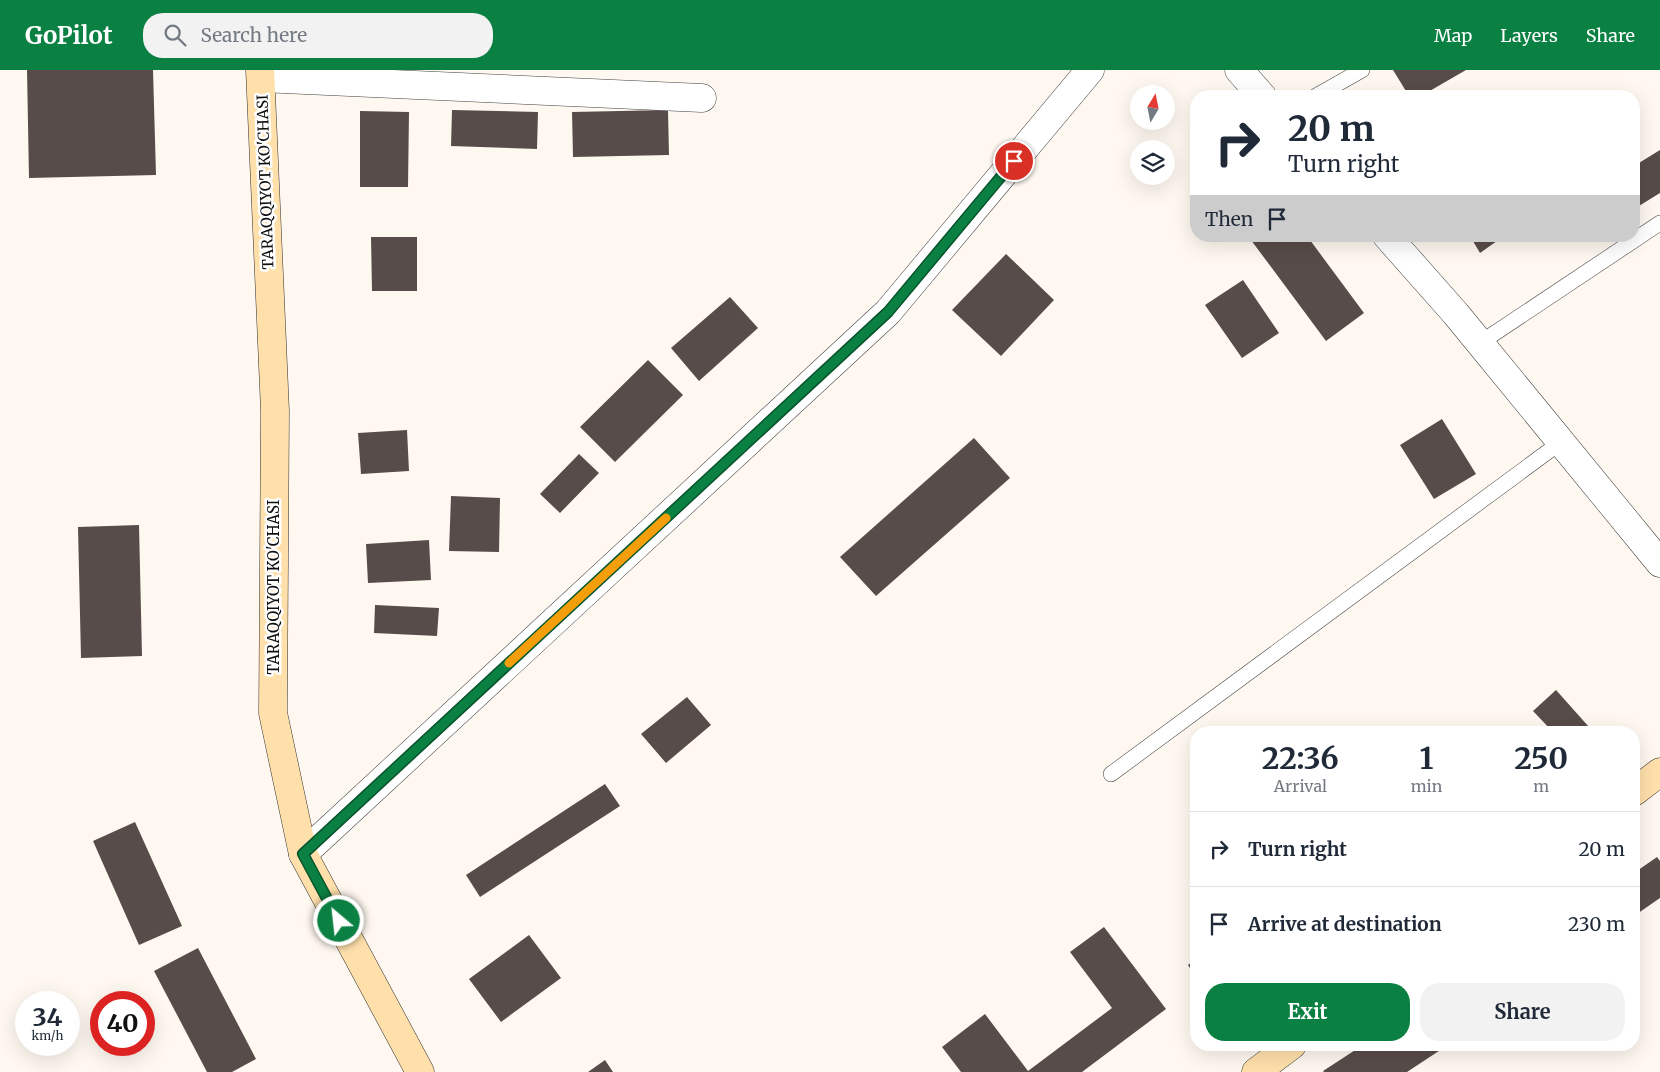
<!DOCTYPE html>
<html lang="en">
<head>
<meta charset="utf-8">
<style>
	:root { --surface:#fff; --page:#f2f2f3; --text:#1f2937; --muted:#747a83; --line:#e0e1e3; --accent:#0b8043 }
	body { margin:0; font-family:Merriweather,serif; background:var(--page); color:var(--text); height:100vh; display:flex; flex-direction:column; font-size:19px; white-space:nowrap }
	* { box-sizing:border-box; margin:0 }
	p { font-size:16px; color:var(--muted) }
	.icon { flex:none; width:28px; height:28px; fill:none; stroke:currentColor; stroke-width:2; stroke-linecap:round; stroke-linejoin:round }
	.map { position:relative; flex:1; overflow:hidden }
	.side { position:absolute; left:1190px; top:656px; width:450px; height:325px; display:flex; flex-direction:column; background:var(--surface); border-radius:20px; box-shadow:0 5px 20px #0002 }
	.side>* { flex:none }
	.top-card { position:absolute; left:1190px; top:20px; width:450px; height:152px; border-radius:20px; box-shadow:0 5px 20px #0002; background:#fff; color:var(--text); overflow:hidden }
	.needle { width:32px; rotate:10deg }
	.buttons { position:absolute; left:1130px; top:15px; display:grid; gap:10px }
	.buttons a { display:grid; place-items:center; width:45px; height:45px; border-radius:50%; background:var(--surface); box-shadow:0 5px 20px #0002; font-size:25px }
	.speed { position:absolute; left:15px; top:921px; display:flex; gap:10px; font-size:25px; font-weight:700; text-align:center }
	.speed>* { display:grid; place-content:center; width:65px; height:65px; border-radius:50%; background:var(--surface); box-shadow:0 5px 20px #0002; line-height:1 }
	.speed small { font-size:12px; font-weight:400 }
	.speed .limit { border:8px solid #d22; background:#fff; color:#111 }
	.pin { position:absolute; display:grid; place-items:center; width:42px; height:42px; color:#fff; margin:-21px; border:2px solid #fff; border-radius:50%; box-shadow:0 1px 5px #0007 }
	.me { position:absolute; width:55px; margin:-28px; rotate:332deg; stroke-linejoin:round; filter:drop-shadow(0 0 4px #0008) }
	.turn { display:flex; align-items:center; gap:18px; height:105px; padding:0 15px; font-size:22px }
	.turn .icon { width:65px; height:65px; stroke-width:2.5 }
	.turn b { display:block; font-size:35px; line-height:42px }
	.then { display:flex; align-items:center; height:48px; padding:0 15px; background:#0003; gap:10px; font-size:19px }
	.eta { display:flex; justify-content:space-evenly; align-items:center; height:85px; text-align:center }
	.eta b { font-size:30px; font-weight:700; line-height:35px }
	.primary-button { display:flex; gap:10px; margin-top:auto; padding:10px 15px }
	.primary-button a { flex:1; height:58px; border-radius:20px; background:var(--accent); color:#fff; font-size:20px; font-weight:700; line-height:58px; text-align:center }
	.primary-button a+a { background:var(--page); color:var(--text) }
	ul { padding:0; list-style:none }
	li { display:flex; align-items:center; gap:15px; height:75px; padding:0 15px; border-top:1px solid var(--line) }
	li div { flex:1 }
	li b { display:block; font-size:19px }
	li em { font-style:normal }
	header { display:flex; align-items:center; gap:30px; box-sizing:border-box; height:70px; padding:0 25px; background:var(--accent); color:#fff }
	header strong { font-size:24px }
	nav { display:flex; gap:28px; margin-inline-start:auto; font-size:18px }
	.search { width:350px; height:45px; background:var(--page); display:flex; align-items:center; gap:12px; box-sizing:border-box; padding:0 18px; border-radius:20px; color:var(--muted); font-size:19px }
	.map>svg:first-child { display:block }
	.building { fill:#584c4a }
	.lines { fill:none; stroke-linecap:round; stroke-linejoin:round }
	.lane-casing { stroke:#414141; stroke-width:16 }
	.street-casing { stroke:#414141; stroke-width:29 }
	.secondary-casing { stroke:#303030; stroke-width:29 }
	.lane { stroke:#fff; stroke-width:15 }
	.street { stroke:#fff; stroke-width:28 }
	.secondary { stroke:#ffe0ab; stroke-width:28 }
	.route-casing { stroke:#07532c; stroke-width:12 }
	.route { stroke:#0b8043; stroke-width:9 }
	.slow { stroke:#f59e0b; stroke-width:9 }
	.labels { text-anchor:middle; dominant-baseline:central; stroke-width:5; stroke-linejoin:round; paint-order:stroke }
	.street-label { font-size:15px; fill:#0e0e0e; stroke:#fff }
</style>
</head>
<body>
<header>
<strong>GoPilot</strong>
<div class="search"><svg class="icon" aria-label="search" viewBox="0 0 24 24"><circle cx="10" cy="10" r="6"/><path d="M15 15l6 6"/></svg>Search here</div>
<nav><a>Map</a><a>Layers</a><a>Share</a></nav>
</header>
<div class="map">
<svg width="1660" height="1002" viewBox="0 0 1660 1002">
	<rect width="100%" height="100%" fill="#fff8f0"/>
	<!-- building -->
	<path class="building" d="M 27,0 L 153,0 L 156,105 L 29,108 Z
		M 1393,0 L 1466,0 L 1421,26 L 1409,26 Z
		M 452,40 L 538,42 L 537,79 L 451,76 Z
		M 668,40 L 669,85 L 573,87 L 572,42 Z
		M 360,41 L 409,42 L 408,117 L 360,117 Z
		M 1660,80 L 1660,123 L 1634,139 L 1634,96 Z
		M 1248,166 L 1307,166 L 1364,243 L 1326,271 Z
		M 1470,166 L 1504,166 L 1480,183 Z
		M 371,167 L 417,167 L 417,221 L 372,221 Z
		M 1006,184 L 1054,230 L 1001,286 L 952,240 Z
		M 1243,210 L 1279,263 L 1242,288 L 1205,235 Z
		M 730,227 L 758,258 L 699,311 L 671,278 Z
		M 648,290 L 683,325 L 615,392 L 580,357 Z
		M 1442,349 L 1476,404 L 1434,429 L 1400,375 Z
		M 407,360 L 409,401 L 361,404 L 358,363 Z
		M 974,368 L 1010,408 L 876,526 L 840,487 Z
		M 579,384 L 599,403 L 560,443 L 540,424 Z
		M 451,426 L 500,428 L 499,482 L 449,481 Z
		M 139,455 L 142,586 L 81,588 L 78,457 Z
		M 429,470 L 431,510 L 368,513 L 366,474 Z
		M 375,535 L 439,538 L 437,566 L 374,563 Z
		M 1556,620 L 1589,657 L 1583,662 L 1553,662 L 1533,641 Z
		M 687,627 L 711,655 L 666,693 L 641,664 Z
		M 605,714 L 620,736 L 480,827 L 466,805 Z
		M 135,752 L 182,856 L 139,875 L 93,771 Z
		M 1657,787 L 1660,791 L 1660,828 L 1634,846 L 1634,803 Z
		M 1104,857 L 1166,939 L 1082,1002 L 961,1002 L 942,977 L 985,944 L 1028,1001 L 1112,938 L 1070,882 Z
		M 529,865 L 561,908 L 501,952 L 469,909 Z
		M 198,878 L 256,989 L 232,1002 L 207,1002 L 154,901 Z
		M 1196,889 L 1196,907 L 1188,895 Z
		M 1363,975 L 1448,975 L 1407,1002 L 1324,1002 L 1323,1001 Z
		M 605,990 L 613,1002 L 588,1002 Z"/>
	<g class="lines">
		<!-- lane casing -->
		<g class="lane-casing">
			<path id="lane" d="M 1316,26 L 1362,0
				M 1480,273 L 1660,153
				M 1111,704 L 1561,372"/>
		</g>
		<!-- street casing -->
		<g class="street-casing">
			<path id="street" d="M 1239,0 L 1262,26
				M 261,8 L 702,28
				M 1387,166 L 1456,244 L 1660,493
				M 303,784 L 888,242 L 1090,0"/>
		</g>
		<!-- secondary casing -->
		<g class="secondary-casing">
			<path id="secondary" d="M 260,0 L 275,341 L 273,643 L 303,784 L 420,1002
				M 1634,722 L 1660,702
				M 1256,1002 L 1292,975"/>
		</g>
		<!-- lane -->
		<use href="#lane" class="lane"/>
		<!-- street -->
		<use href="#street" class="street"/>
		<!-- secondary -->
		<use href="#secondary" class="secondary"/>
	</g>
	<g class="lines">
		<!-- route casing -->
		<g class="route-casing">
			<path id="route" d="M 339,851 L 303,784 L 888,242 L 1014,91"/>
		</g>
		<!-- route -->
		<use href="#route" class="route"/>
		<!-- slow -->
		<path class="slow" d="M 509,593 L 666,448"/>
	</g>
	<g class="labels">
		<!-- street labels -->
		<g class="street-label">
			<text transform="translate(265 112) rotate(-92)">TARAQQIYOT KO'CHASI</text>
			<text transform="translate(273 517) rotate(-90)">TARAQQIYOT KO'CHASI</text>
		</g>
	</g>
</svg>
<div class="buttons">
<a><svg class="needle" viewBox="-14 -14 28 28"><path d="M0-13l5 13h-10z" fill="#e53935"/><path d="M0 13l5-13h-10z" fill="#747a83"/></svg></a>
<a><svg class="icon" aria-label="layers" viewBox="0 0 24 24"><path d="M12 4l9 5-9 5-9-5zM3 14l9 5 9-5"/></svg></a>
</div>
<div class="speed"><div>34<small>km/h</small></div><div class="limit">40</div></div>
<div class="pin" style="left:1014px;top:91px;background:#d93025"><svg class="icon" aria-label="arrive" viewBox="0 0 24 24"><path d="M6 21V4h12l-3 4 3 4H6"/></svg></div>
<svg class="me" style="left:339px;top:851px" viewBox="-20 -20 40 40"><circle r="17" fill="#0b8043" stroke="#fff" stroke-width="3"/><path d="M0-11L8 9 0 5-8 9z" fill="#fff"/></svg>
<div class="top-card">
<div class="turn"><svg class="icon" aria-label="right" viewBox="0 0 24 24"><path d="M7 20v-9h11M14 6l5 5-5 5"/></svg><div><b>20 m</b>Turn right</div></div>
<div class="then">Then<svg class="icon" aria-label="arrive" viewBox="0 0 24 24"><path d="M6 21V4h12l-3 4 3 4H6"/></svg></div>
</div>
<section class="side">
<div class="eta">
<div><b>22:36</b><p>Arrival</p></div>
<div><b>1</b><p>min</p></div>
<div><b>250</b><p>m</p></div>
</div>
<ul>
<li><svg class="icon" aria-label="right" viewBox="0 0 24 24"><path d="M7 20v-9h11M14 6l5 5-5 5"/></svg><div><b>Turn right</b></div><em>20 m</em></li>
<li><svg class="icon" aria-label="arrive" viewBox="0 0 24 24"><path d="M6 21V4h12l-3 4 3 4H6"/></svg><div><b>Arrive at destination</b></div><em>230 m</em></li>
</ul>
<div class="primary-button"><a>Exit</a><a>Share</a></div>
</section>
</div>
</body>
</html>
